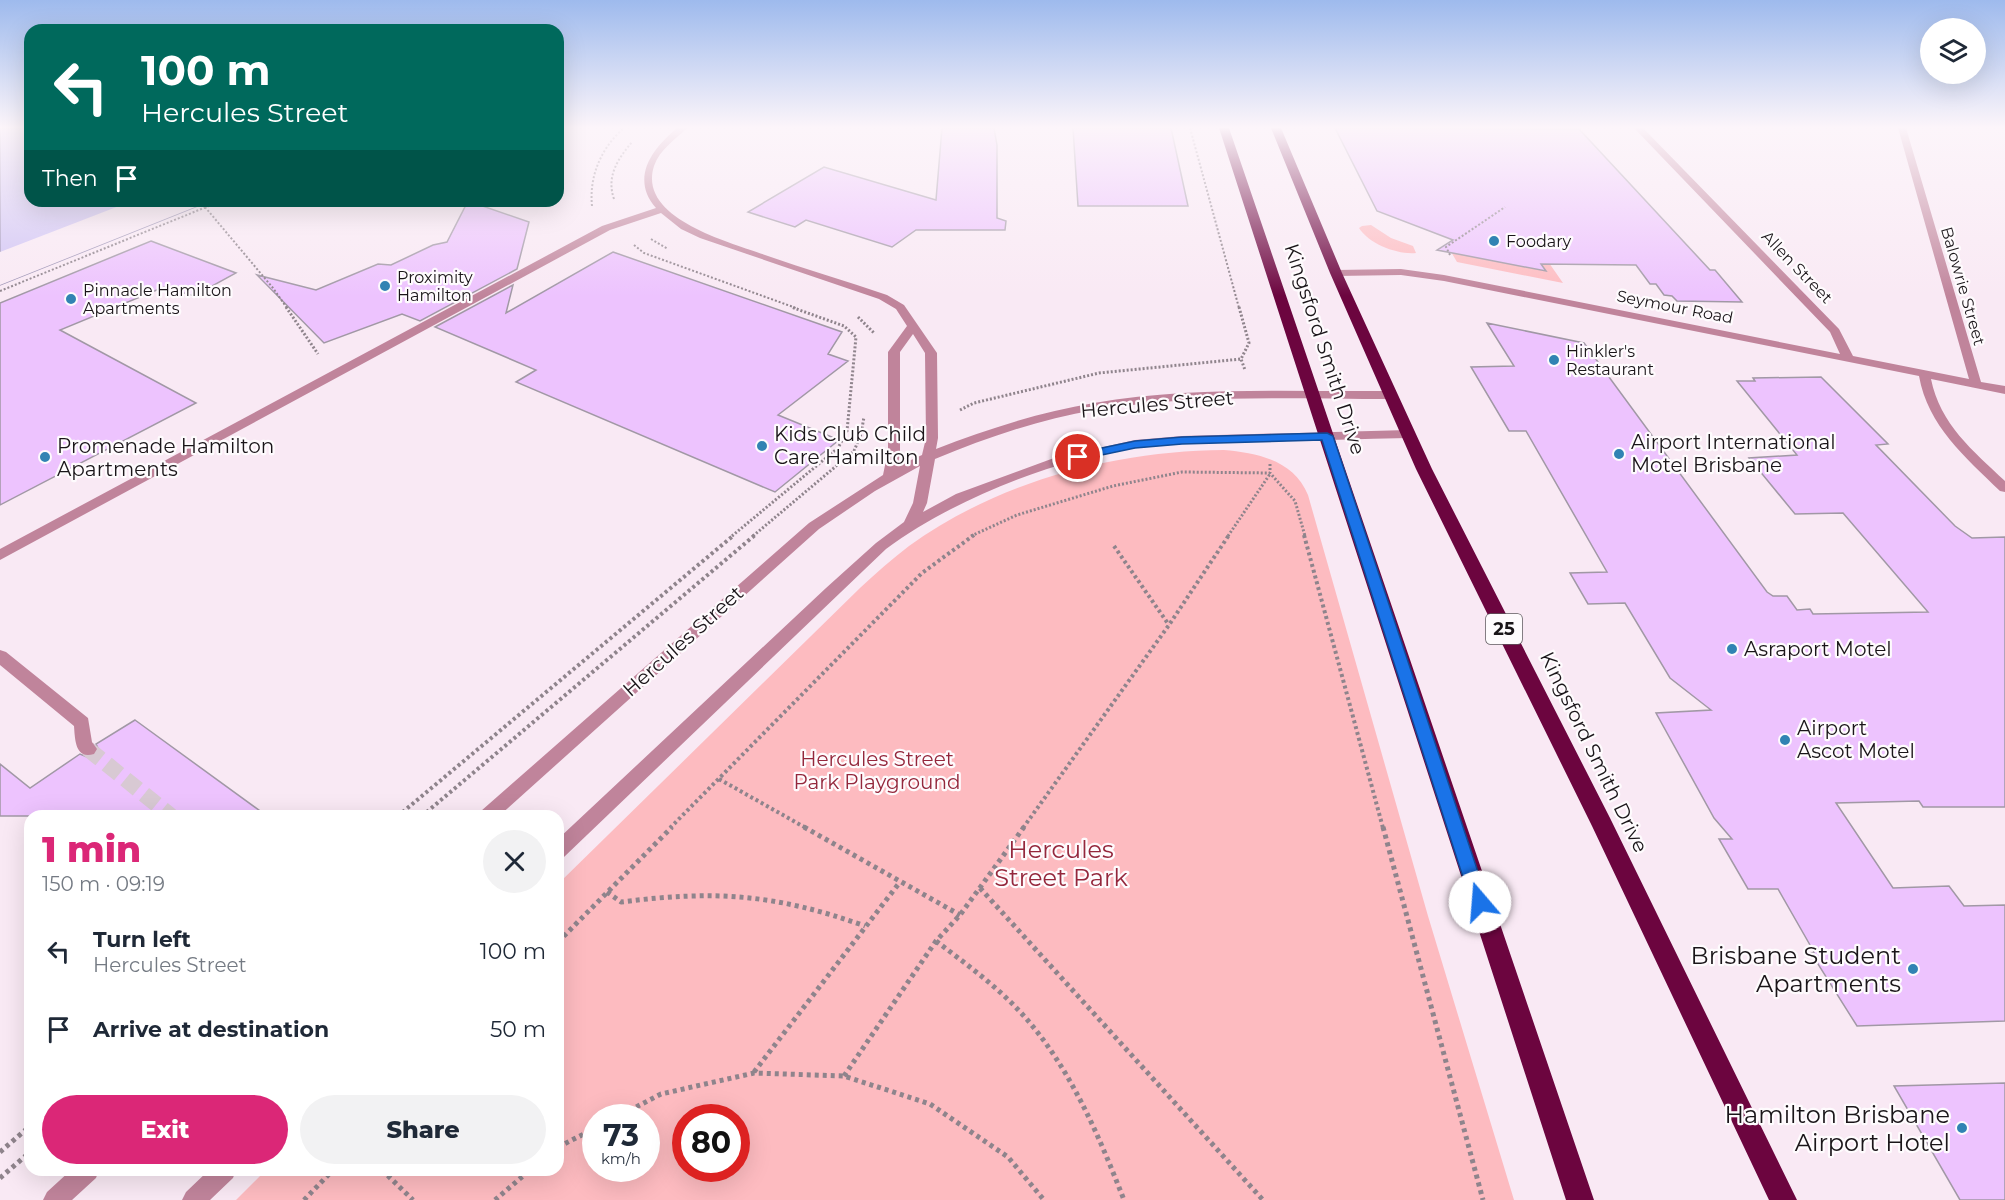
<!DOCTYPE html>
<html lang="en">
<head>
<meta charset="utf-8">
<style>
	:root { --surface:#fff; --page:#f2f2f3; --text:#1f2937; --muted:#747a83; --accent:#db2777 }
	body { margin:0; font-family:Montserrat,sans-serif; background:var(--page); color:var(--text); height:100vh; display:flex; flex-direction:column; font-size:22px; white-space:nowrap }
	* { box-sizing:border-box; margin:0 }
	p { font-size:20px; color:var(--muted) }
	.icon { flex:none; width:33px; height:33px; fill:none; stroke:currentColor; stroke-width:2; stroke-linecap:round; stroke-linejoin:round }
	.map { position:relative; flex:1; overflow:hidden }
	.details { position:absolute; left:24px; top:810px; width:540px; height:366px; display:flex; flex-direction:column; background:var(--surface); border-radius:18px; box-shadow:0 6px 24px #0002 }
	.details>* { flex:none }
	.banner { position:absolute; left:24px; top:24px; width:540px; height:183px; border-radius:18px; box-shadow:0 6px 24px #0002; background:#00695c; color:#fff; overflow:hidden }
	.controls { position:absolute; left:1920px; top:18px; display:grid; gap:12px }
	.controls a { display:grid; place-items:center; width:66px; height:66px; border-radius:50%; background:var(--surface); box-shadow:0 6px 24px #0002; font-size:30px }
	.speed { position:absolute; left:582px; top:1104px; display:flex; gap:12px; font-size:30px; font-weight:700; text-align:center }
	.speed>* { display:grid; place-content:center; width:78px; height:78px; border-radius:50%; background:var(--surface); box-shadow:0 6px 24px #0002; line-height:1 }
	.speed small { font-size:15px; font-weight:400 }
	.speed .limit { border:9px solid #d22; background:#fff; color:#111 }
	.pin { position:absolute; display:grid; place-items:center; width:51px; height:51px; color:#fff; margin:-26px; border:3px solid #fff; border-radius:50%; box-shadow:0 2px 6px #0007 }
	.me { position:absolute; width:66px; margin:-33px; rotate:342deg; stroke-linejoin:round; filter:drop-shadow(0 0 4px #0008) }
	.turn { display:flex; align-items:center; gap:21px; height:126px; padding:0 18px; font-size:27px }
	.turn .icon { width:78px; height:78px; stroke-width:2.5 }
	.turn b { display:block; font-size:42px; line-height:51px }
	.then { display:flex; align-items:center; height:57px; padding:0 18px; background:#0003; gap:12px; font-size:22px }
	.round { display:grid; place-items:center; flex:none; width:63px; height:63px; border-radius:32px; background:var(--page) }
	.head { display:flex; align-items:center; justify-content:space-between; height:102px; padding:0 18px }
	h1 { font-size:36px; font-weight:800; line-height:45px; color:var(--accent) }
	.action { display:flex; gap:12px; margin-top:auto; padding:12px 18px }
	.action a { flex:1; height:69px; border-radius:36px; background:var(--accent); color:#fff; font-size:24px; font-weight:800; line-height:69px; text-align:center }
	.action a+a { background:var(--page); color:var(--text) }
	ul { padding:0; list-style:none }
	li { display:flex; align-items:center; gap:18px; height:78px; padding:0 18px }
	li div { flex:1 }
	li b { display:block; font-size:22px }
	li em { font-style:normal }
	.map>svg:first-child { display:block }
	.green { fill:#fdbbc0; fill-rule:evenodd }
	.water { fill:#d0c4f4; stroke:#9990b2; stroke-width:1.5 }
	.pier { fill:#f9e9f4 }
	.building { fill:#edc3fe; stroke:#a198a5; stroke-width:1.5 }
	.lines { fill:none; stroke-linecap:round; stroke-linejoin:round }
	.minor-tunnel { stroke:#d8c9d3; stroke-width:16; stroke-dasharray:16 8; stroke-linecap:butt }
	.path-far3 { stroke:#8f848c; stroke-width:2; stroke-dasharray:2 2; stroke-linecap:butt }
	.path-far2 { stroke:#8f848c; stroke-width:3; stroke-dasharray:2 2; stroke-linecap:butt }
	.path-far1 { stroke:#8f848c; stroke-width:4; stroke-dasharray:3 3; stroke-linecap:butt }
	.path { stroke:#8f848c; stroke-width:5; stroke-dasharray:4 4; stroke-linecap:butt }
	.minor { fill:#c0849b; fill-rule:evenodd }
	.highway { fill:#6c053f; fill-rule:evenodd }
	.route { fill:#1a73e8; stroke:#114b97; stroke-width:1.5 }
	.poi-dot { fill:#3183b3; stroke:#fefbfd; stroke-width:2 }
	.labels { text-anchor:middle; dominant-baseline:central; stroke-width:4.5; stroke-linejoin:round; paint-order:stroke }
	.far-poi-label { font-size:16px; fill:#1a1519; stroke:#fefbfd; text-anchor:start }
	.far-street-label { font-size:16px; fill:#1a1519; stroke:#fefbfd }
	.shield { fill:#fefbfd; stroke:#5e5a5d; stroke-width:1.5 }
	.shield-label { font-size:18px; font-weight:bold; fill:#1a1519 }
	.street-label { font-size:20px; fill:#1a1519; stroke:#fefbfd }
	.poi-label { font-size:20px; fill:#1a1519; stroke:#fefbfd; text-anchor:start }
	.park-label { font-size:20px; fill:#94273c; stroke:#fefbfd }
	.near-park-label { font-size:24px; fill:#94273c; stroke:#fefbfd }
	.near-poi-label { font-size:24px; fill:#1a1519; stroke:#fefbfd; text-anchor:end }
</style>
</head>
<body>
<div class="map">
<svg width="2005" height="1200" viewBox="0 0 2005 1200">
	<rect width="100%" height="100%" fill="#f9e9f4"/>
	<!-- green -->
	<path class="green" d="M 1488,175 L 1563,283 L 1457,262 L 1450,250 L 1463,255 L 1545,271 L 1505,212 Z
		M 1371,225 L 1391,238 L 1413,246 L 1416,253 C 1398,255 1369,244 1359,228 L 1362,226 Z
		M 1224,450 C 1257,453 1294,460 1308,495 L 1428,916 L 1514,1200 L 236,1200 L 266,1170 L 558,1170 L 558,884 L 860,588 C 876,573 892,559 909,546 C 999,481 1114,451 1224,450 ZM 596,1118 L 646,1118 L 646,1168 L 596,1168 ZM 686,1118 L 736,1118 L 736,1168 L 686,1168 Z"/>
	<!-- water -->
	<path class="water" d="M 0,128 L 30,128 L 30,201 L 210,201 L 0,285 Z"/>
	<!-- pier -->
	<path class="pier" d="M 132,201 L 210,201 L 0,285 L 0,252 Z"/>
	<!-- building -->
	<path class="building" d="M 942,128 L 994,128 L 997,145 L 997,218 L 1006,221 L 1005,230 L 916,230 L 892,247 L 806,220 L 795,227 L 748,212 L 824,167 L 936,200 Z
		M 1073,128 L 1171,128 L 1188,206 L 1078,206 Z
		M 1335,128 L 1579,129 L 1710,270 L 1715,270 L 1742,302 L 1677,301 L 1672,296 L 1664,295 L 1656,284 L 1650,284 L 1636,265 L 1541,264 L 1546,271 L 1437,250 L 1453,240 L 1377,211 Z
		M 468,201 L 529,222 L 517,269 L 420,321 L 402,314 L 324,343 L 257,275 L 316,290 L 378,264 L 391,265 L 433,245 L 447,242 Z
		M 151,241 L 236,273 L 194,296 L 164,287 L 60,330 L 196,403 L 0,505 L 0,303 Z
		M 613,252 L 842,332 L 828,354 L 848,361 L 778,415 L 839,440 L 775,492 L 516,382 L 536,370 L 435,327 L 513,285 L 506,313 Z
		M 1487,323 L 1584,343 L 1767,592 L 1773,596 L 1787,596 L 1797,610 L 1810,609 L 1813,614 L 1928,612 L 1843,513 L 1795,514 L 1749,458 L 1797,455 L 1737,381 L 1755,381 L 1753,378 L 1821,377 L 1888,444 L 1876,445 L 1955,526 L 1972,538 L 2005,537 L 2005,807 L 1923,807 L 1919,801 L 1836,803 L 1893,888 L 1949,886 L 1964,906 L 2005,905 L 2005,1021 L 1857,1026 L 1811,953 L 1814,952 L 1778,889 L 1748,889 L 1719,839 L 1732,839 L 1714,818 L 1656,713 L 1711,710 L 1670,678 L 1625,603 L 1588,604 L 1570,573 L 1607,572 L 1526,431 L 1509,431 L 1471,367 L 1514,366 Z
		M 135,720 L 267,816 L 0,816 L 0,764 L 30,788 L 80,754 L 87,757 L 94,756 L 99,750 L 96,744 Z
		M 2005,1083 L 2005,1200 L 1960,1200 L 1894,1086 Z"/>
	<g class="lines">
		<!-- minor-tunnel -->
		<path class="minor-tunnel" d="M 88,749 L 171,816"/>
		<!-- path-far3 -->
		<path class="path-far3" d="M 1190,128 L 1239,308
			M 614,199 C 606,176 618,159 632,142
			M 592,206 C 589,176 601,148 624,128
			M 205,207 L 273,288 L 287,308
			M 651,239 L 668,249
			M 634,245 L 644,253 L 796,308
			M 1450,255 L 1446,247 L 1505,207
			M 0,291 L 221,201"/>
		<!-- path-far2 -->
		<path class="path-far2" d="M 286,307 L 318,354
			M 1239,307 L 1249,343 L 1241,359 L 1245,370
			M 858,317 L 874,333
			M 960,410 L 974,403 L 1099,373 L 1241,359
			M 1270,464 L 1270,473 L 1295,501 L 1305,536
			M 732,536 L 838,448 L 847,431 L 856,337 L 844,326 L 791,307
			M 753,536 L 854,451 L 861,434 L 864,417
			M 971,536 L 1017,515 L 1113,486 L 1182,472 L 1270,473
			M 1228,536 L 1270,474"/>
		<!-- path-far1 -->
		<path class="path-far1" d="M 1304,535 L 1383,828
			M 1114,546 L 1169,625
			M 719,779 L 806,828
			M 398,816 L 734,535
			M 422,816 L 755,535
			M 670,828 L 922,573 L 974,535
			M 1023,828 L 1169,625 L 1229,535"/>
		<!-- path -->
		<path class="path" d="M 804,827 L 960,915
			M 1383,827 L 1483,1200
			M 980,888 L 1263,1200
			M 607,892 L 621,902 C 716,890 775,894 865,926
			M 936,941 C 966,964 998,987 1023,1015 C 1070,1067 1099,1136 1124,1200
			M 558,942 L 672,827
			M 754,1072 L 900,882
			M 844,1076 L 936,941 L 960,915 L 1024,827
			M 615,1118 L 661,1094 L 754,1073 L 844,1076 L 930,1104 L 1008,1157 L 1044,1200
			M 558,1147 L 596,1128
			M 0,1152 L 30,1126
			M 382,1170 L 413,1200
			M 0,1178 L 30,1152
			M 304,1200 L 333,1170
			M 495,1200 L 530,1170"/>
		<!-- minor -->
		<path class="minor" d="M 677,128 L 687,128 C 675,140 660,149 654,166 C 637,219 731,242 765,255 C 805,269 846,281 887,295 L 904,305 L 937,353 L 938,438 L 936,449 C 987,429 1040,412 1094,403 C 1191,386 1293,392 1391,391 L 1397,395 L 1391,399 C 1293,399 1193,394 1095,410 C 1040,419 986,438 935,459 L 927,503 L 923,512 L 956,494 L 1054,458 L 1135,440 L 1182,436 L 1408,430 L 1414,434 L 1408,438 C 1354,439 1299,441 1245,442 C 1209,443 1172,443 1136,448 C 1052,460 954,499 886,549 L 564,857 L 558,859 L 558,839 L 826,588 L 876,543 L 904,522 L 913,503 L 920,466 L 875,491 L 819,529 L 499,816 L 478,816 L 481,811 L 809,523 L 883,475 L 888,451 L 888,352 L 907,326 L 896,309 L 879,299 L 700,238 L 681,229 L 661,213 L 610,230 L 0,560 L 0,549 L 602,226 L 656,208 C 630,178 652,149 677,128 ZM 913,334 L 925,353 L 926,438 L 922,455 L 898,466 L 900,451 L 900,352 Z
			M 1634,128 L 1643,128 L 1839,329 L 1853,356 L 1969,379 L 1898,128 L 1906,128 L 1981,382 L 2005,386 L 2005,394 L 1931,379 C 1940,424 1973,451 2005,481 L 2005,492 L 2000,491 C 1965,457 1928,426 1919,376 L 1444,281 L 1401,275 L 1336,276 L 1331,273 L 1336,270 L 1401,269 L 1444,275 L 1840,354 L 1830,332 Z
			M 0,650 L 6,652 L 88,718 L 92,742 L 97,749 L 94,754 C 75,760 75,739 74,726 L 0,665 Z
			M 71,1170 L 99,1170 L 96,1178 L 72,1200 L 43,1200 L 47,1192 Z
			M 209,1170 L 236,1170 L 233,1178 L 210,1200 L 182,1200 L 186,1192 Z"/>
		<!-- highway -->
		<path class="highway" d="M 1219,128 L 1229,128 L 1594,1200 L 1566,1200 Z
			M 1271,128 L 1281,128 L 1342,273 L 1432,469 L 1610,818 L 1797,1200 L 1769,1200 L 1592,826 L 1416,469 L 1330,273 Z"/>
	</g>
	<!-- sky -->
	<linearGradient id="sky" x2="0" y2="1"><stop stop-color="#9ebaed"/><stop offset="0.43" stop-color="#fcf5fa"/><stop offset="1" stop-color="#fcf5fa" stop-opacity="0"/></linearGradient>
	<rect width="2005" height="296" fill="url(#sky)"/>
	<!-- route -->
	<path class="route" d="M 1327,433 L 1333,436 L 1488,902 L 1486,907 L 1480,909 L 1473,907 L 1471,902 L 1322,440 L 1182,444 L 1135,448 L 1078,460 L 1072,457 L 1078,453 L 1135,441 L 1182,437 Z"/>
	<!-- markers -->
	<g class="poi-dot">
		<circle cx="1494" cy="241" r="6"/>
		<circle cx="385" cy="286" r="6"/>
		<circle cx="71" cy="299" r="6"/>
		<circle cx="1554" cy="360" r="6"/>
		<circle cx="762" cy="446" r="6"/>
		<circle cx="1619" cy="454" r="6"/>
		<circle cx="45" cy="457" r="6"/>
		<circle cx="1732" cy="649" r="6"/>
		<circle cx="1785" cy="740" r="6"/>
		<circle cx="1913" cy="969" r="6"/>
		<circle cx="1962" cy="1128" r="6"/>
	</g>
	<g class="labels">
		<!-- far-poi labels -->
		<g class="far-poi-label">
			<text x="1506" y="241">Foodary</text>
			<text x="397" y="277">Proximity<tspan x="397" dy="18">Hamilton</tspan></text>
			<text x="83" y="290">Pinnacle Hamilton<tspan x="83" dy="18">Apartments</tspan></text>
			<text x="1566" y="351">Hinkler's<tspan x="1566" dy="18">Restaurant</tspan></text>
		</g>
		<!-- far-street labels -->
		<g class="far-street-label">
			<text transform="translate(1797 267) rotate(46)">Allen Street</text>
			<text transform="translate(1963 286) rotate(74)">Balowrie Street</text>
			<text transform="translate(1675 307) rotate(11)">Seymour Road</text>
		</g>
		<!-- shield labels -->
		<rect class="shield" x="1486" y="614" width="36" height="30" rx="4.5"/>
		<g class="shield-label">
			<text x="1504" y="629">25</text>
		</g>
		<!-- street labels -->
		<g class="street-label">
			<text transform="translate(1325 349) rotate(72)">Kingsford Smith Drive</text>
			<text transform="translate(1157 404) rotate(-5)">Hercules Street</text>
			<text transform="translate(683 641) rotate(-42)">Hercules Street</text>
			<text transform="translate(1594 752) rotate(64)">Kingsford Smith Drive</text>
		</g>
		<!-- poi labels -->
		<g class="poi-label">
			<text x="774" y="434">Kids Club Child<tspan x="774" dy="23">Care Hamilton</tspan></text>
			<text x="1631" y="442">Airport International<tspan x="1631" dy="23">Motel Brisbane</tspan></text>
			<text x="57" y="446">Promenade Hamilton<tspan x="57" dy="23">Apartments</tspan></text>
			<text x="1744" y="649">Asraport Motel</text>
			<text x="1797" y="728">Airport<tspan x="1797" dy="23">Ascot Motel</tspan></text>
		</g>
		<!-- park labels -->
		<g class="park-label">
			<text x="877" y="759">Hercules Street<tspan x="877" dy="23">Park Playground</tspan></text>
		</g>
		<!-- near-park labels -->
		<g class="near-park-label">
			<text x="1061" y="849">Hercules<tspan x="1061" dy="28">Street Park</tspan></text>
		</g>
		<!-- near-poi labels -->
		<g class="near-poi-label">
			<text x="1901" y="955">Brisbane Student<tspan x="1901" dy="28">Apartments</tspan></text>
			<text x="1950" y="1114">Hamilton Brisbane<tspan x="1950" dy="28">Airport Hotel</tspan></text>
		</g>
	</g>
</svg>
<div class="controls">
<a><svg class="icon" aria-label="layers" viewBox="0 0 24 24"><path d="M12 4l9 5-9 5-9-5zM3 14l9 5 9-5"/></svg></a>
</div>
<div class="speed"><div>73<small>km/h</small></div><div class="limit">80</div></div>
<div class="pin" style="left:1078px;top:457px;background:#d93025"><svg class="icon" aria-label="arrive" viewBox="0 0 24 24"><path d="M6 21V4h12l-3 4 3 4H6"/></svg></div>
<svg class="me" style="left:1480px;top:902px" viewBox="-20 -20 40 40"><circle r="19" fill="#fff"/><path d="M0-13L10 11 0 6-10 11z" fill="#1a73e8"/></svg>
<div class="banner">
<div class="turn"><svg class="icon" aria-label="left" viewBox="0 0 24 24"><path d="M17 20v-9H6M10 6l-5 5 5 5"/></svg><div><b>100 m</b>Hercules Street</div></div>
<div class="then">Then<svg class="icon" aria-label="arrive" viewBox="0 0 24 24"><path d="M6 21V4h12l-3 4 3 4H6"/></svg></div>
</div>
<section class="details">
<div class="head"><div><h1>1 min</h1><p>150 m · 09:19</p></div><a class="round"><svg class="icon" aria-label="close" viewBox="0 0 24 24"><path d="M6 6l12 12M18 6L6 18"/></svg></a></div>
<ul>
<li><svg class="icon" aria-label="left" viewBox="0 0 24 24"><path d="M17 20v-9H6M10 6l-5 5 5 5"/></svg><div><b>Turn left</b><p>Hercules Street</p></div><em>100 m</em></li>
<li><svg class="icon" aria-label="arrive" viewBox="0 0 24 24"><path d="M6 21V4h12l-3 4 3 4H6"/></svg><div><b>Arrive at destination</b></div><em>50 m</em></li>
</ul>
<div class="action"><a>Exit</a><a>Share</a></div>
</section>
</div>
</body>
</html>
